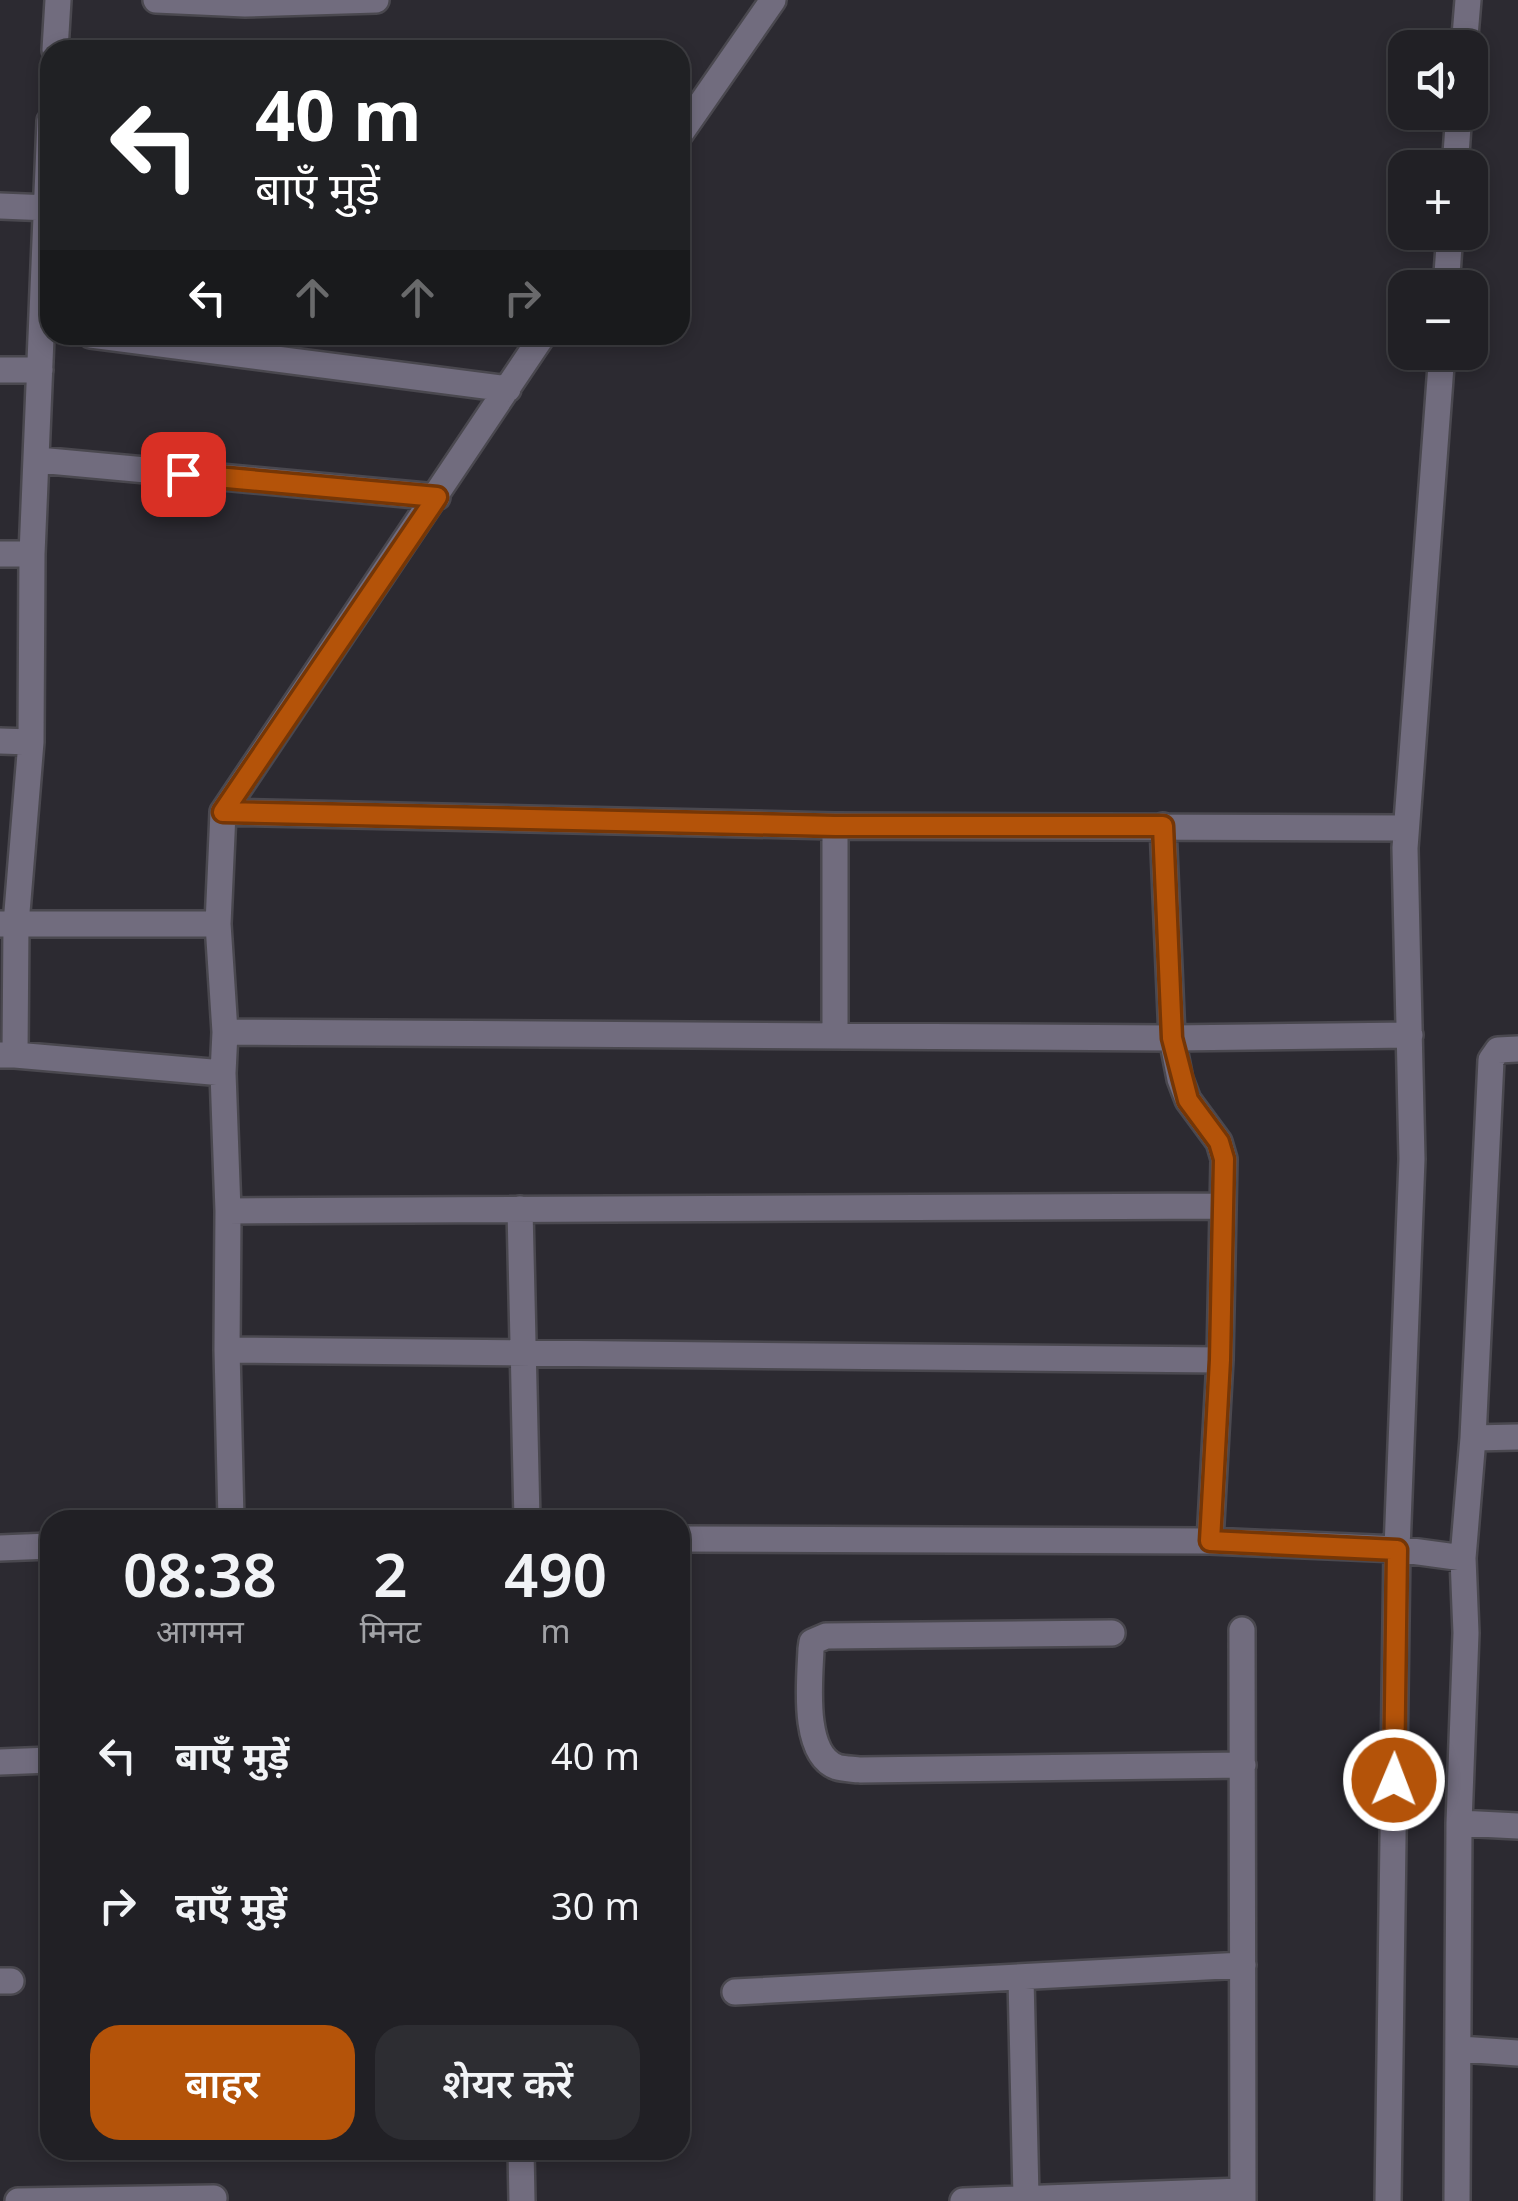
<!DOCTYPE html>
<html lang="hi">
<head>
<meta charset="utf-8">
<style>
	:root { --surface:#212025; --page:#2d2d32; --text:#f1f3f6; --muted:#a2a3a7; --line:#3e3e42; --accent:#b45309 }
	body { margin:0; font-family:"Noto Sans","Noto Sans Devanagari",sans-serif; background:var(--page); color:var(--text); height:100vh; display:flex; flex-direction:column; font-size:38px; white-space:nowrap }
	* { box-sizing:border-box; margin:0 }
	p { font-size:32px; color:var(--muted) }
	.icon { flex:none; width:55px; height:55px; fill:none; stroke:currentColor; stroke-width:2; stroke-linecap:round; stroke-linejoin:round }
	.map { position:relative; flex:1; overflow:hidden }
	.panel { position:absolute; left:40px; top:1510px; width:650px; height:650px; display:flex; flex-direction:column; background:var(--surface); border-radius:30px; box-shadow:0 5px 15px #0003,0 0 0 2px var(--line) }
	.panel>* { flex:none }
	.guide { position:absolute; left:40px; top:40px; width:650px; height:305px; border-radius:30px; box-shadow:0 5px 15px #0003,0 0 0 2px var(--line); background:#202124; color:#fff; overflow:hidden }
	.tools { position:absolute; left:1388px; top:30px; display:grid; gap:20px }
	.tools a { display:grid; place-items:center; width:100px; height:100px; border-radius:20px; background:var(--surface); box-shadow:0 5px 15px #0003,0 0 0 2px var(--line); font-size:50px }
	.pin { position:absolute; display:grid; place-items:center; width:85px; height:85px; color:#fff; margin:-42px; border-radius:20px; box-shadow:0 5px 15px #0006 }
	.me { position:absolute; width:110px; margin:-55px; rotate:1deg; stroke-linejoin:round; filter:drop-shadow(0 0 8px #0008) }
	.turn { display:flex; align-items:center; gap:35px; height:210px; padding:0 50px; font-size:45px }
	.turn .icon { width:130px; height:130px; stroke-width:2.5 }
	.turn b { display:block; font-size:70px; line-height:85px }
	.lanes { display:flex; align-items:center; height:95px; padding:0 50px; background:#0003; justify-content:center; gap:50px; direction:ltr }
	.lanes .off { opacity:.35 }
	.eta { display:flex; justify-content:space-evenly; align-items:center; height:170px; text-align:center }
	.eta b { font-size:60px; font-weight:600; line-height:70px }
	.primary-button { display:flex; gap:20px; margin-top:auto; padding:20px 50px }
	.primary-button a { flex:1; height:115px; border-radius:30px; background:var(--accent); color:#fff; font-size:40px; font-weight:600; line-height:115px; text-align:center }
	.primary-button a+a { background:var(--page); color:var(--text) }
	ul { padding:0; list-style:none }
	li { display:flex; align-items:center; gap:30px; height:150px; padding:0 50px }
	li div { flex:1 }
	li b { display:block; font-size:38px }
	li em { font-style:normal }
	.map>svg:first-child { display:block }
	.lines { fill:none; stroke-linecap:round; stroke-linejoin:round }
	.minor-casing { stroke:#4a484f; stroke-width:30 }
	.minor { stroke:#716c7e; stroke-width:25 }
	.route-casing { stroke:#753606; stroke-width:25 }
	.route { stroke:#b45309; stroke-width:18 }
</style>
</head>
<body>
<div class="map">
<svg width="1518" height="2201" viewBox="0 0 1518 2201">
	<rect width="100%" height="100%" fill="#2c2a31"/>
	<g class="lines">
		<!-- minor casing -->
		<g class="minor-casing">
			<path id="minor" d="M 156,0 L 245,4 L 376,0
				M 1464,48 L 1468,0
				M 55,50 L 58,0
				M 680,134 L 773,0
				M 1455,168 L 1459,112
				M 0,206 L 50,208
				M 1446,288 L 1450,232
				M 91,335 L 508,389
				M 0,370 L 40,370
				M 38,460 L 437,497
				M 0,554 L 32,554
				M 0,741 L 31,742
				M 223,812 L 835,826 L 1406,828
				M 835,826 L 835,1036
				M 1163,826 L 1172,1038 L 1180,1079 L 1188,1100 L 1219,1142 L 1224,1159 L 1220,1360 L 1210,1541
				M 0,924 L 218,924
				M 225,1032 L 1172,1038 L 1410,1035
				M 0,1055 L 15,1055 L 16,924 L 31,742 L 32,554 L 50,121
				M 15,1055 L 223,1073
				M 520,1209 L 527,1520
				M 228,1211 L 1223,1206
				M 227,1350 L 1220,1360
				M 1473,1438 L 1518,1437
				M 231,1520 L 227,1350 L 228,1211 L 223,1073 L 225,1032 L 218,924 L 223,812 L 543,335
				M 680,1539 L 1210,1541 L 1397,1549 L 1463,1558
				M 0,1548 L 50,1546
				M 1242,1630 L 1243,2201
				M 1112,1633 L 826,1636 L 812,1642 L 811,1649 C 810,1678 801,1754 837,1767 C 843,1769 853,1769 860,1770 L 1243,1765
				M 0,1762 L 50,1760
				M 1459,1823 L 1518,1826
				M 1021,1978 L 1026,2197
				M 0,1981 L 11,1981
				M 735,1992 L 1243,1965
				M 1460,2049 L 1518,2053
				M 521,2150 L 522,2201
				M 18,2201 L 214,2198
				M 963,2201 L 1242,2191
				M 1388,2201 L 1397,1549 L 1412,1159 L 1405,848 L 1442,352
				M 1457,2201 L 1459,1823 L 1466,1633 L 1463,1558 L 1473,1438 L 1491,1060 L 1498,1050 L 1518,1049"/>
		</g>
		<!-- minor -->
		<use href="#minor" class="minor"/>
	</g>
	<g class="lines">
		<!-- route casing -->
		<g class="route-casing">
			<path id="route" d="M 183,474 L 437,497 L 223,812 L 835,826 L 1163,826 L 1172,1038 L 1188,1100 L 1219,1142 L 1224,1159 L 1220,1360 L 1210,1541 L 1397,1550 L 1394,1780"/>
		</g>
		<!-- route -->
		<use href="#route" class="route"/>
	</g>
</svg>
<div class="tools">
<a><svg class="icon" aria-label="sound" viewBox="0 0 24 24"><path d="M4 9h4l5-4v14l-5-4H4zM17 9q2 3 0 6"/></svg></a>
<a>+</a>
<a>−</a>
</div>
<div class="pin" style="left:183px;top:474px;background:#d93025"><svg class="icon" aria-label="arrive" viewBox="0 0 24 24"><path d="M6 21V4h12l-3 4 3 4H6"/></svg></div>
<svg class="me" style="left:1394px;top:1780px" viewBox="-20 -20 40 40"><circle r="17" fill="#b45309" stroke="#fff" stroke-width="3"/><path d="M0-11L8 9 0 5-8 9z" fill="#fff"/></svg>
<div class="guide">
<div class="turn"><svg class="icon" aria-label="left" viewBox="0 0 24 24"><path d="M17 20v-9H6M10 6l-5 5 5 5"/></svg><div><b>40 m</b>बाएँ मुड़ें</div></div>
<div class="lanes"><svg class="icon" aria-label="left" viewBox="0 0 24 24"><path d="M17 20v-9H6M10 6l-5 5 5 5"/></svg><svg class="icon off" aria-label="ahead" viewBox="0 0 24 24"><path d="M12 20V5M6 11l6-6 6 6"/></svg><svg class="icon off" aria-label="ahead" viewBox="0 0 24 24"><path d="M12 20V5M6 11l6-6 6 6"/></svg><svg class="icon off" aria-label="right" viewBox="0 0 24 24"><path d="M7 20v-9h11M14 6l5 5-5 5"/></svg></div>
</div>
<section class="panel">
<div class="eta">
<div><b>08:38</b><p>आगमन</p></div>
<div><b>2</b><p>मिनट</p></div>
<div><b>490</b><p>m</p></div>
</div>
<ul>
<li><svg class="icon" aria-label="left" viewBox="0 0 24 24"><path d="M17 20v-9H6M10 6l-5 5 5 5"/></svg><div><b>बाएँ मुड़ें</b></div><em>40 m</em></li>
<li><svg class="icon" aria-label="right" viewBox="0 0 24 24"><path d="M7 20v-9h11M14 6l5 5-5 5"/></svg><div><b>दाएँ मुड़ें</b></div><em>30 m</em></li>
</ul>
<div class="primary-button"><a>बाहर</a><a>शेयर करें</a></div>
</section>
</div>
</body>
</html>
